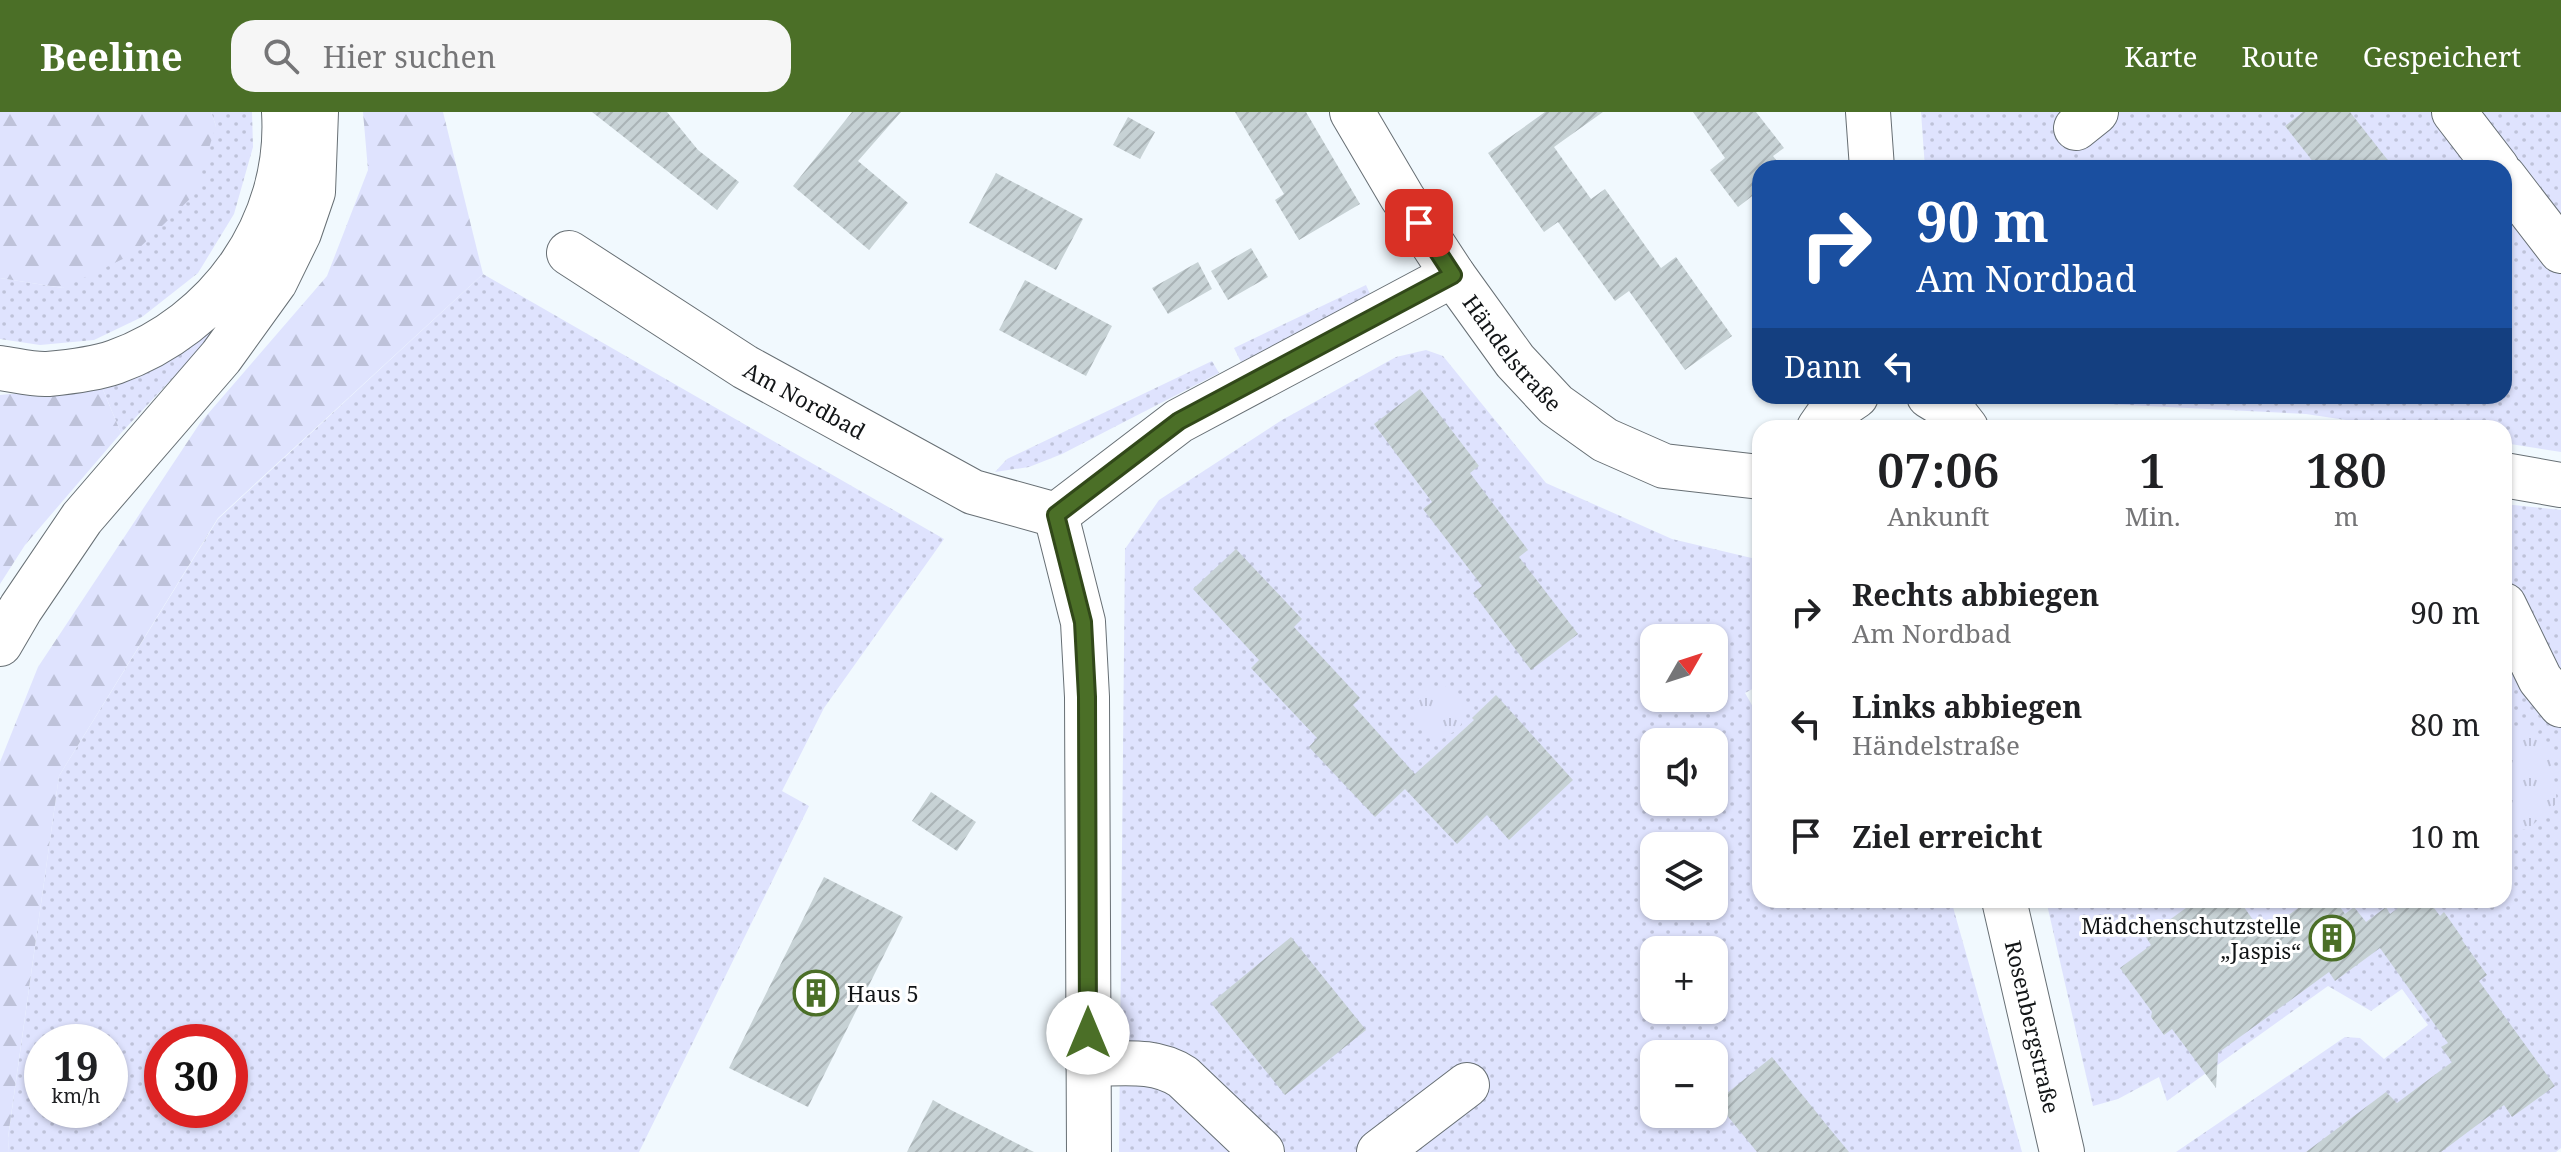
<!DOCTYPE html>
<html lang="de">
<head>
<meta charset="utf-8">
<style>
	:root { --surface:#fff; --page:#f6f6f6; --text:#202124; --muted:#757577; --accent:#4b6f27 }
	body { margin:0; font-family:"Noto Serif",serif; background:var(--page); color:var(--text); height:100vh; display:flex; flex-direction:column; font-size:30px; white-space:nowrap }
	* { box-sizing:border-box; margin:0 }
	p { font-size:26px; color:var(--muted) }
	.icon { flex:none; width:44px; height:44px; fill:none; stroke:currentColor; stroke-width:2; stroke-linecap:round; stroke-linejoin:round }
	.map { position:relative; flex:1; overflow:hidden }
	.drawer { position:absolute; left:1752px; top:308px; width:760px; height:488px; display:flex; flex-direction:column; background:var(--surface); border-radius:24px; box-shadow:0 2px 6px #0004 }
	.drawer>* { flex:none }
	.banner { position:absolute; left:1752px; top:48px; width:760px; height:244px; border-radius:24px; box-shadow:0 2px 6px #0004; background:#1a4fa0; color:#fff; overflow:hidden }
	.needle { width:52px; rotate:51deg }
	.buttons { position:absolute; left:1640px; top:512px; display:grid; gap:16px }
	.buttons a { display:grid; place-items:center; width:88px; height:88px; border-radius:16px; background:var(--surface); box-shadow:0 2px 6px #0004; font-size:40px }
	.speed { position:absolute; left:24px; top:912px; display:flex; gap:16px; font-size:40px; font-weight:700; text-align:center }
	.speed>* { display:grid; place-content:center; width:104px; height:104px; border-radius:50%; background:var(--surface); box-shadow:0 2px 6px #0004; line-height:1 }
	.speed small { font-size:20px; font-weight:400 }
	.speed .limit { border:12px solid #d22; background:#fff; color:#111 }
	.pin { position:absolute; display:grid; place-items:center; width:68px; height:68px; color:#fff; margin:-34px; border-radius:16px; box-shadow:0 4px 12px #0006 }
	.me { position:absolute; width:88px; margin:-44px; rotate:0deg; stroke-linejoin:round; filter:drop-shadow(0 0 6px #0008) }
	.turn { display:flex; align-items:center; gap:28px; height:168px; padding:0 32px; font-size:36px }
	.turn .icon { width:104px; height:104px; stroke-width:2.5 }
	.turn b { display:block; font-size:56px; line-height:68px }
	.then { display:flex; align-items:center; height:76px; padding:0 32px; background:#0003; gap:16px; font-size:30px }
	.eta { display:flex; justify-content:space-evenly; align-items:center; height:136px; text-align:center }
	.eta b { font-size:48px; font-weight:600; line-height:56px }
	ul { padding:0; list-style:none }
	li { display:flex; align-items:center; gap:24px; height:112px; padding:0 32px }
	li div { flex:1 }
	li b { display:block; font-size:30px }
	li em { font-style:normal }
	header { display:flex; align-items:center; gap:48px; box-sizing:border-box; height:112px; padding:0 40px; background:var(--accent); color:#fff }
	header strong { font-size:38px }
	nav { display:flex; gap:44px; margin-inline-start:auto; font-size:28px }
	.search { width:560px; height:72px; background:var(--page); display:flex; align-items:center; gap:20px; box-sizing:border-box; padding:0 28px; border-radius:24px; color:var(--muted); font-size:30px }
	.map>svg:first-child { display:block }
	.grass { fill:url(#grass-dots); fill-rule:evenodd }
	.forest { fill:url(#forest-firs) }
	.park { fill:url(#park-tufts) }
	.building { fill:url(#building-hatch) }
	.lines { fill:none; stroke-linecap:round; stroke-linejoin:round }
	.minor-casing { stroke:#676f74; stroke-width:46 }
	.highway-casing { stroke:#676f74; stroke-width:46 }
	.minor { stroke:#fff; stroke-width:44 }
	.highway { stroke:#fff; stroke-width:44 }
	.route-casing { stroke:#314819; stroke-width:20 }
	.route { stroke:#4b6f27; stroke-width:14 }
	.labels { text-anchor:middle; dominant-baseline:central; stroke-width:6; stroke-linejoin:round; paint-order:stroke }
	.street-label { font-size:22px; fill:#121517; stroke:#fff }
	.poi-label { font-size:22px; fill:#121517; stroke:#fff; text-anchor:end }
</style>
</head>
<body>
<header>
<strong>Beeline</strong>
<div class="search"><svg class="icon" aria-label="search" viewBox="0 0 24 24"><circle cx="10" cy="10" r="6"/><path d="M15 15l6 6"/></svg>Hier suchen</div>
<nav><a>Karte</a><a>Route</a><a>Gespeichert</a></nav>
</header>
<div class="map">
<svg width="2561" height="1040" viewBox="0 0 2561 1040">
	<defs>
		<pattern id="grass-dots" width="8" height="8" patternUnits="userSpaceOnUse" patternTransform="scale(2)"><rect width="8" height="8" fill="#dfe3fe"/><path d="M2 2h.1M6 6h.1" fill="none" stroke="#bec2d9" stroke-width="1.8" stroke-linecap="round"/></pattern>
		<pattern id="forest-firs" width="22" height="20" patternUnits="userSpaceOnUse" patternTransform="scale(2)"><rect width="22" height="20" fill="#dfe3fe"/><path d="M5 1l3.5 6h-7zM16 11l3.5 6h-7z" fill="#bec2d9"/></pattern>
		<pattern id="park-tufts" width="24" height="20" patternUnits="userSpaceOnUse" patternTransform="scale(2)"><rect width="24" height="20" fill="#dfe3fe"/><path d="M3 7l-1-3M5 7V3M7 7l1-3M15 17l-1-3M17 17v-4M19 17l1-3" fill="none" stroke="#bec2d9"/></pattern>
		<pattern id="building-hatch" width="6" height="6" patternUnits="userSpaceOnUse" patternTransform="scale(2)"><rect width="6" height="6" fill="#c7d2d5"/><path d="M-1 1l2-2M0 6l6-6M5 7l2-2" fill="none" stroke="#aab3b6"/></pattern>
	</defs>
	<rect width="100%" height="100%" fill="#f1f9fe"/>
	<!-- grass -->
	<path class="grass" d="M 211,0 L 252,0 L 253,35 L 234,102 L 198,161 L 142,205 L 94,228 L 40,233 L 0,227 L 0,166 L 63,176 L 216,14 Z
		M 1921,0 L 2561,0 L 2561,340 L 2504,331 L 2504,316 L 2399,316 L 2306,302 L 2028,288 L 2009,284 L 2504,284 L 2504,56 L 1925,56 Z
		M 483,162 L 944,427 L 824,596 L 782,679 L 809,694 L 639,1040 L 9,1040 L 8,1026 L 59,664 L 218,407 ZM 42,930 L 110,930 L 110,998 L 42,998 ZM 162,930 L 230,930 L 230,998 L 162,998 Z
		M 1366,173 L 1371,184 L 1241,250 L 1234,236 Z
		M 213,212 L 213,223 L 121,321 L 101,273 Z
		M 1426,238 L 1443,244 L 1546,371 L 1672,427 L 1760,448 L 1760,573 L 1745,581 L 1760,607 L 1760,788 L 1951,788 L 2022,1040 L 1119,1040 L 1125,437 L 1159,388 L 1282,308 L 1396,245 ZM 1654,526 L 1714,526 L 1714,586 L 1654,586 ZM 1654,630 L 1714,630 L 1714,690 L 1654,690 ZM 1654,734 L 1714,734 L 1714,794 L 1654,794 ZM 1654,838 L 1714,838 L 1714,898 L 1654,898 ZM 1654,942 L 1714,942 L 1714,1002 L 1654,1002 Z
		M 1212,249 L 1219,261 L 1062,342 L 1029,355 L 995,360 L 1007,347 Z
		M 2504,392 L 2561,398 L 2561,1036 L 2556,1040 L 2176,1040 L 2345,925 L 2360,926 L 2384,947 L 2428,913 L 2402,877 L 2371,899 L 2328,874 L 2167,989 L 2159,965 L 2118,987 L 2093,994 L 2046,788 L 2504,788 Z"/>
	<!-- forest -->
	<path class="forest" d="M 0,0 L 211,0 L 216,14 L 194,83 L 133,142 L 63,176 L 0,166 Z
		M 363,0 L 443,0 L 483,162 L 218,406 L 59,664 L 8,1025 L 9,1040 L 0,1040 L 0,650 L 38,555 L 200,311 L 327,164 L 368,58 Z
		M 101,273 L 121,321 L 25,433 L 0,472 L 0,283 Z"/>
	<!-- park -->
	<path class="park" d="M1415 599a25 25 0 1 1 50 0a25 25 0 1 1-50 0Z
		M 2504,616 L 2529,618 L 2551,642 L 2557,691 L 2527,718 L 2504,715 Z"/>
	<!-- building -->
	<path class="building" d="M 592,0 L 667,0 L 698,38 L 739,70 L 717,98 Z
		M 852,0 L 901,0 L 858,49 L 908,91 L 869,138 L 793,74 Z
		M 1235,0 L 1306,0 L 1360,92 L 1299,128 L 1275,88 L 1284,82 Z
		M 1545,0 L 1603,0 L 1554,35 L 1591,87 L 1605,77 L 1661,156 L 1676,145 L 1732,224 L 1685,258 L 1629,179 L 1615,189 L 1558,110 L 1544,120 L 1488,41 Z
		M 1693,0 L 1756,0 L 1784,36 L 1773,44 L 1782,56 L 1760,56 L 1760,78 L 1738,95 L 1710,58 L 1725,46 Z
		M 2303,0 L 2350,0 L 2394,56 L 2318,56 L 2285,14 Z
		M 1128,5 L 1155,20 L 1140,47 L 1113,33 Z
		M 996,61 L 1083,107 L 1056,158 L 969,111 Z
		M 1251,136 L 1268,165 L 1228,188 L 1211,159 Z
		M 1198,150 L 1212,177 L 1168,202 L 1152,176 Z
		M 1025,168 L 1112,214 L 1086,264 L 999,218 Z
		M 1420,277 L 1479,354 L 1470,361 L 1528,438 L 1519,445 L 1578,522 L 1531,558 L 1473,481 L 1482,474 L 1423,397 L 1432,390 L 1374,312 Z
		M 1236,437 L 1302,507 L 1294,515 L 1360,586 L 1353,593 L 1415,662 L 1474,608 L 1472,606 L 1496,583 L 1573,668 L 1509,728 L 1487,703 L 1457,732 L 1405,677 L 1375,705 L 1309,635 L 1317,626 L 1251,556 L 1259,548 L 1193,477 Z
		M 931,680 L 976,710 L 957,739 L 912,709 Z
		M 824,765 L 903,805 L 808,995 L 729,956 Z
		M 2197,788 L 2239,788 L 2263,822 L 2309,788 L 2335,788 L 2345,802 L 2354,795 L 2366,810 L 2386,795 L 2390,802 L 2409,788 L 2428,788 L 2440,804 L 2444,800 L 2463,827 L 2462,828 L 2487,863 L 2479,869 L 2555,974 L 2512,1005 L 2504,993 L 2441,1040 L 2306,1040 L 2386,980 L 2397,991 L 2452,950 L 2441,935 L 2448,931 L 2380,836 L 2335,869 L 2329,860 L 2218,941 L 2216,976 L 2172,917 L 2164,923 L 2151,905 L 2152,900 L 2120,856 L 2151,833 L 2146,825 Z
		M 1291,825 L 1366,918 L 1285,983 L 1211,891 Z
		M 1772,945 L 1825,1011 L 1849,1040 L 1757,1040 L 1716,990 Z
		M 933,988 L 947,996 L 1034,1040 L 907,1040 Z"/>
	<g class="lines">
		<!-- minor casing -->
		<g class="minor-casing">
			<g id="minor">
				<path id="s1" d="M 1352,0 L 1402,85 L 1453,163 L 1515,249 L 1556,293 L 1605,328 L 1664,354 L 1760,365"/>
				<path d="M 1868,0 L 1872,56"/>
				<path d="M 2454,0 L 2497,56"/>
				<path d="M 2076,16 L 2096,0"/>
				<path d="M 2504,65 L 2561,139"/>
				<path id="s2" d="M 569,141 L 745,255 L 973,380 L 1056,403"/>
				<path d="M 1929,284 L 1952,298 L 1966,316"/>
				<path d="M 1819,316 L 1828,303 L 1856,284"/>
				<path d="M 2504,363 L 2561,373"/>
				<path d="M 1056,403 L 1083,510 L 1087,585 L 1089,1040"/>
				<path d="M 1056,403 L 1179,309 L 1453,163"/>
				<path d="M 2504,493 L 2540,567 L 2561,593"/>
				<path id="s3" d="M 2004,788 L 2062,1040"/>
				<path d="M 1088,952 C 1122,952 1154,946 1183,965 L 1262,1040"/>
				<path d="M 1379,1040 L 1467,973"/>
			</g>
		</g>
		<!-- highway casing -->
		<g class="highway-casing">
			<path id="highway" d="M 0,256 C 15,258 33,263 48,262 C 69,260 95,257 115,250 C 218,213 291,112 284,0
				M 0,532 L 21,496 L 82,406 L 221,245 L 275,170 L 299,121 L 313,80 L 316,0"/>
		</g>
		<!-- minor -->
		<use href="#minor" class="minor"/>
		<!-- highway -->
		<use href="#highway" class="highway"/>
	</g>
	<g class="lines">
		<!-- route casing -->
		<g class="route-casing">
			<path id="route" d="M 1088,921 L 1087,585 L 1083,510 L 1056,403 L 1179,309 L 1453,163 L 1419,111"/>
		</g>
		<!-- route -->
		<use href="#route" class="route"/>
	</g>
	<!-- icons -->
	<defs>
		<g id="building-ring" transform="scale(2.3)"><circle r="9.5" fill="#fff" stroke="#4b6f27" stroke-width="1.5"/><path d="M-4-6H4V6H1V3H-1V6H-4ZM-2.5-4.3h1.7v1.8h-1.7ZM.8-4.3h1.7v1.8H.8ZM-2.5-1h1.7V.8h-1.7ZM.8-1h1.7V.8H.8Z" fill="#4b6f27"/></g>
	</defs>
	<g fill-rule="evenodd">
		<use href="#building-ring" x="2332" y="826"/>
		<use href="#building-ring" x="816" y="881"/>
	</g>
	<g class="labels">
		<!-- street labels -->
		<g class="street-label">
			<text stroke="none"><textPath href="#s1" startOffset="290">Händelstraße</textPath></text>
			<text stroke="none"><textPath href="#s2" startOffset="278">Am Nordbad</textPath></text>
			<text stroke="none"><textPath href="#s3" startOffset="130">Rosenbergstraße</textPath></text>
		</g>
		<!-- poi labels -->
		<g class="poi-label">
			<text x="2301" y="813">Mädchenschutzstelle<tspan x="2301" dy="25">„Jaspis“</tspan></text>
			<text x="847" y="881" text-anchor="start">Haus 5</text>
		</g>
	</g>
</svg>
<div class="buttons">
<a><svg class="needle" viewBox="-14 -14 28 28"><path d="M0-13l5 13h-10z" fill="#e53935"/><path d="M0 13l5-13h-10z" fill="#757577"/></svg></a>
<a><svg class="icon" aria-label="sound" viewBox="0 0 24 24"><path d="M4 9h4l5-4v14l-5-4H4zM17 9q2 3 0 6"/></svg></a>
<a><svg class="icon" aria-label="layers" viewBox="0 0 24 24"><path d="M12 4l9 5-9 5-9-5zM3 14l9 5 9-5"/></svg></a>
<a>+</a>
<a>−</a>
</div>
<div class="speed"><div>19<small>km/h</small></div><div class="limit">30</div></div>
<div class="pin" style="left:1419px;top:111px;background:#d93025"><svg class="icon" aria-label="arrive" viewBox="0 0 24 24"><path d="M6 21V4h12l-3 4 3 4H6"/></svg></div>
<svg class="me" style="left:1088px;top:921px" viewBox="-20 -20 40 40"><circle r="19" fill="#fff"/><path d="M0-13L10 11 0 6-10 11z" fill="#4b6f27"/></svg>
<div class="banner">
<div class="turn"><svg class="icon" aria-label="right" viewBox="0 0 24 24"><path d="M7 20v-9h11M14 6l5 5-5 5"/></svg><div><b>90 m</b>Am Nordbad</div></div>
<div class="then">Dann<svg class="icon" aria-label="left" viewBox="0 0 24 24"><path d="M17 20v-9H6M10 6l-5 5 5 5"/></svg></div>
</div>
<section class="drawer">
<div class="eta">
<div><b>07:06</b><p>Ankunft</p></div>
<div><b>1</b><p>Min.</p></div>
<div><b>180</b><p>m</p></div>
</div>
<ul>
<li><svg class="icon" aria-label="right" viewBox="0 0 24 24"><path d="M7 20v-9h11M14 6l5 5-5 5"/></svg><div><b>Rechts abbiegen</b><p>Am Nordbad</p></div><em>90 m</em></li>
<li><svg class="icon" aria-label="left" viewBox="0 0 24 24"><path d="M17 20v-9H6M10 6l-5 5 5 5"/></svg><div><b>Links abbiegen</b><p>Händelstraße</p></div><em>80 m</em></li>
<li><svg class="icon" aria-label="arrive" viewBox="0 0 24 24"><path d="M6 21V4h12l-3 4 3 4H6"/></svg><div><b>Ziel erreicht</b></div><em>10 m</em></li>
</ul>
</section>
</div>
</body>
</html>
